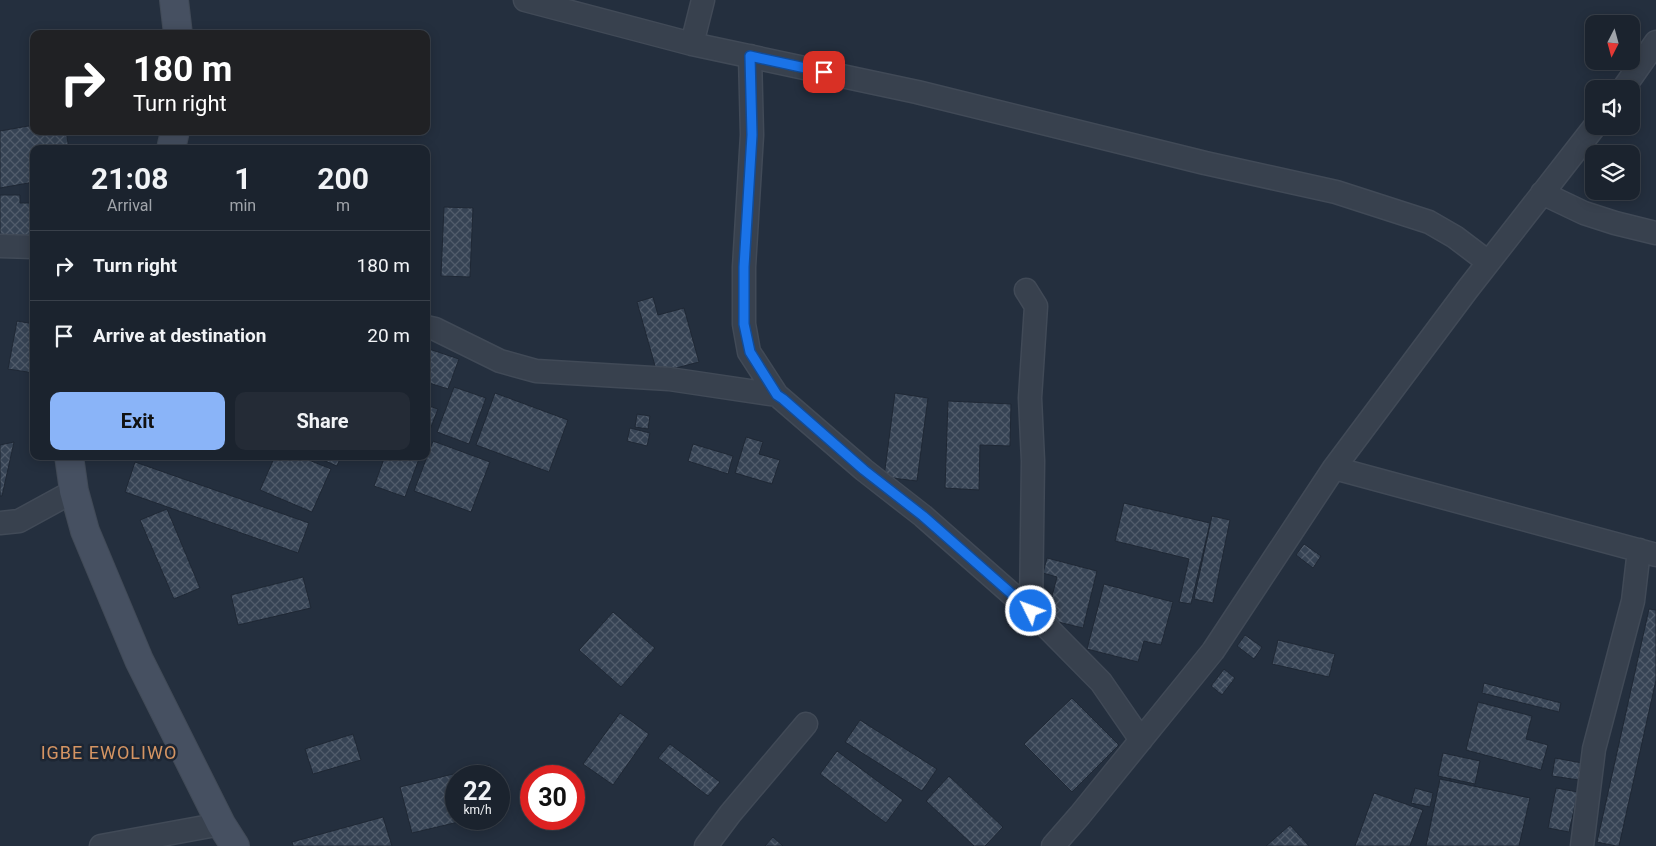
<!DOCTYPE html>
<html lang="en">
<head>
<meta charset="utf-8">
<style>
	:root { --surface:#1b232e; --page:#242b36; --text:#f1f3f6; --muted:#a0a4aa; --line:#39404a; --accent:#8ab4f8 }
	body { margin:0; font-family:Roboto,sans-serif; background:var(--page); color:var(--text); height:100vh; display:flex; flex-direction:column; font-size:19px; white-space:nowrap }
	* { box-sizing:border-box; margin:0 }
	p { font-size:16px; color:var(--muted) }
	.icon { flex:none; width:28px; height:28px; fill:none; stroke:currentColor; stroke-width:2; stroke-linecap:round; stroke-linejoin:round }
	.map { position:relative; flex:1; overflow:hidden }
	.panel { position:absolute; left:30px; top:145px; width:400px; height:315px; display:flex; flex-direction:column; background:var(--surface); border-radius:10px; box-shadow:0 2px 12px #0003,0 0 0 1px var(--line) }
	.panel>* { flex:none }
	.banner { position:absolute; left:30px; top:30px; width:400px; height:105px; border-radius:10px; box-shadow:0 2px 12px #0003,0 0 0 1px var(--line); background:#202124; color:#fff; overflow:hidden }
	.needle { width:32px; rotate:186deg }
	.fabs { position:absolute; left:1585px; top:15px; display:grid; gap:10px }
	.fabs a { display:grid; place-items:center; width:55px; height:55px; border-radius:10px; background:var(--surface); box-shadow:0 2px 12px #0003,0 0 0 1px var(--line); font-size:25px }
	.speed { position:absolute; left:445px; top:765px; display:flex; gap:10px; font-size:25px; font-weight:700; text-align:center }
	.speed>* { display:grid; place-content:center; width:65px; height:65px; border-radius:50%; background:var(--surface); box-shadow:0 2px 12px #0003,0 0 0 1px var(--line); line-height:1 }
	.speed small { font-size:12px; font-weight:400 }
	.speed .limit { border:8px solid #d22; background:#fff; color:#111 }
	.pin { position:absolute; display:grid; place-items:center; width:42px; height:42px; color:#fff; margin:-21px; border-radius:10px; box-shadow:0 2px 8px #0006 }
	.me { position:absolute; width:55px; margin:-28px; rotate:312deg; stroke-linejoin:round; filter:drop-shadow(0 0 4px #0008) }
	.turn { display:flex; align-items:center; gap:18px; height:105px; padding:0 20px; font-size:22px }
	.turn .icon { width:65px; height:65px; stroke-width:2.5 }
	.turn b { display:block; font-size:35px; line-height:42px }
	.eta { display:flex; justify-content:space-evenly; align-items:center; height:85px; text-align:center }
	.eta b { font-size:30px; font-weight:700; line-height:35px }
	.primary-button { display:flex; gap:10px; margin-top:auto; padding:10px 20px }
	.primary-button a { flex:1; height:58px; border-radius:10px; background:var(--accent); color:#111; font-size:20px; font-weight:700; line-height:58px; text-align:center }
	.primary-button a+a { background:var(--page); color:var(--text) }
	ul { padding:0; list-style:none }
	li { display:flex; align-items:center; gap:15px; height:70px; padding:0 20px; border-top:1px solid var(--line) }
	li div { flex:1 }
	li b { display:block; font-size:19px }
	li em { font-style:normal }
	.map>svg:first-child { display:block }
	.building { fill:url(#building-cross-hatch); stroke:#1f2835 }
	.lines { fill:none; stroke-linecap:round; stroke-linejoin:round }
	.street-casing { stroke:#414a57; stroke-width:25 }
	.secondary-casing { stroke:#414a57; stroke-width:30 }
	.street { stroke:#38414e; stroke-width:22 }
	.secondary { stroke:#465061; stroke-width:28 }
	.route-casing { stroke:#114b97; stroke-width:12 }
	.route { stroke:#1a73e8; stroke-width:9 }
	.labels { text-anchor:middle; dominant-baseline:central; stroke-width:5; stroke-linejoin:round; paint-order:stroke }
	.quarter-label { font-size:18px; letter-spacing:1px; fill:#d59563; stroke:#1d2633 }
</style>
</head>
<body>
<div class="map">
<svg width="1656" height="846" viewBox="0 0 1656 846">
	<defs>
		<pattern id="building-cross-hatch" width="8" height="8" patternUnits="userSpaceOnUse" patternTransform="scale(1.25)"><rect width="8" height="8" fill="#364354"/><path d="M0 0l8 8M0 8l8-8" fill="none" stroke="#515c6b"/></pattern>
	</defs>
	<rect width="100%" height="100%" fill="#242f3e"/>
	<!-- building -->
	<path class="building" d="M 34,125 L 34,131 L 66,131 L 69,149 L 34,149 L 34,182 L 0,188 L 0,131 Z
		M 0,195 L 20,195 L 20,203 L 34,203 L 34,242 L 0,242 Z
		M 444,207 L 473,208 L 470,277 L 441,276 Z
		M 653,297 L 658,315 L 684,308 L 699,362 L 657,373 L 637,302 Z
		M 17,321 L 34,324 L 34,373 L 8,369 Z
		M 426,348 L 459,359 L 448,389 L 426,382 Z
		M 454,387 L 486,398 L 469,444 L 437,432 Z
		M 495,393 L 568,420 L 549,472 L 476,445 Z
		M 895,393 L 928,398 L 917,481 L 884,477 Z
		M 948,401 L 1011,404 L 1010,446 L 980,445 L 979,490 L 945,488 Z
		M 426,405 L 438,409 L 426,440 Z
		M 637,414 L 650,416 L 648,429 L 635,427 Z
		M 630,428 L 650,433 L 647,446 L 627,441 Z
		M 746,437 L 763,442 L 759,454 L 780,460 L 772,484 L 735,473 Z
		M 433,441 L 490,462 L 471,512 L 414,491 Z
		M 14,442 L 2,496 L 0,496 L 0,445 Z
		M 693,444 L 733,456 L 728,474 L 688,461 Z
		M 275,456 L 299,456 L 331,469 L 312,512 L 260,490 Z
		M 313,456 L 341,456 L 337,466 Z
		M 385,456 L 420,456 L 405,497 L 374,486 Z
		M 135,462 L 309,523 L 298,553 L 125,492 Z
		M 1124,503 L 1210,523 L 1191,604 L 1179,602 L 1189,559 L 1115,541 Z
		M 167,509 L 200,588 L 174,599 L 140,520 Z
		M 1212,516 L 1230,520 L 1213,603 L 1194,599 Z
		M 1304,544 L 1321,556 L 1313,568 L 1296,555 Z
		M 1047,558 L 1097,571 L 1083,628 L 1046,619 L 1057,577 L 1043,573 Z
		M 303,577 L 311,608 L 238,625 L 231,595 Z
		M 1104,584 L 1173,602 L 1161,645 L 1144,641 L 1138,662 L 1087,649 Z
		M 1649,609 L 1656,610 L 1656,680 L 1619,846 L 1616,846 L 1597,842 Z
		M 613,612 L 655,648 L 621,687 L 579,650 Z
		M 1245,635 L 1262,647 L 1254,659 L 1237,646 Z
		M 1278,640 L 1335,654 L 1329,677 L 1272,664 Z
		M 1224,669 L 1235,678 L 1222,695 L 1211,686 Z
		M 1484,683 L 1561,703 L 1559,712 L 1482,693 Z
		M 1072,698 L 1119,745 L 1072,792 L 1024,744 Z
		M 1478,702 L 1532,716 L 1526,739 L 1548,745 L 1541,770 L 1466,750 Z
		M 620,713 L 649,734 L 613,785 L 583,764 Z
		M 860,720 L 937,769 L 922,791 L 845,742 Z
		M 353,734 L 361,760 L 313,774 L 305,749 Z
		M 670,744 L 720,782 L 708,796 L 658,758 Z
		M 837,751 L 903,800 L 886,823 L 820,774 Z
		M 1443,753 L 1480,761 L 1475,784 L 1438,776 Z
		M 1555,758 L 1582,763 L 1579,780 L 1552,776 Z
		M 490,765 L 493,776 L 456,776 L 456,819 L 471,819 L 412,833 L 400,787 Z
		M 949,776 L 1003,827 L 985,846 L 974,846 L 926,801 Z
		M 1440,779 L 1530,798 L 1519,846 L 1426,846 Z
		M 1415,788 L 1433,793 L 1430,807 L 1411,803 Z
		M 1556,788 L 1578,792 L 1569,832 L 1548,828 Z
		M 1374,793 L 1423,810 L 1410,846 L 1355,846 Z
		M 383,817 L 392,846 L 293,846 L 292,842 Z
		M 1290,825 L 1309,846 L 1266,846 Z
		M 773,837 L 783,846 L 765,846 Z"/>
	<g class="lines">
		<!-- street casing -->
		<g class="street-casing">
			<path id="street" d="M 525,0 L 692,44 L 917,92 L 1205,163 L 1336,192 L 1429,222 L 1455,237 L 1488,262
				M 692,44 L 703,0
				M 750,56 L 752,135 L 744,267 L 744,324 L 749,352 L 777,395
				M 1623,89 L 1656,42
				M 1542,193 L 1584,213 L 1615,223 L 1656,233
				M 0,246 L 34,247
				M 1026,290 L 1036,306 L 1030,398 L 1033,461 L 1031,611
				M 426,327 L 435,329 L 500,361 L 536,371 L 669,379 L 777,395 L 864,470 L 923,516 L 1031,611 L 1101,682 L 1141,740
				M 1334,468 L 1656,555
				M 0,523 L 19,521 L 74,491
				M 101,846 L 221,824
				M 706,846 L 730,814 L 806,724
				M 1053,846 L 1080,815 L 1213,651 L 1334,468 L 1467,290 L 1595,126
				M 1582,846 L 1594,749 L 1633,601 L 1639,550"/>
		</g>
		<!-- secondary casing -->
		<g class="secondary-casing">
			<path id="secondary" d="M 174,0 L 178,34
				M 171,149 L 175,131
				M 69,456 L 74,491 L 85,531 L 139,660 L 221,824 L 235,846"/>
		</g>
		<!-- street -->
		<use href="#street" class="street"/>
		<!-- secondary -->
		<use href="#secondary" class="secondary"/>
	</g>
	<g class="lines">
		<!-- route casing -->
		<g class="route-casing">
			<path id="route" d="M 824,72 L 750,56 L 752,135 L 744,267 L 744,324 L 750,352 L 777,395 L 783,399 L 864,470 L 923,516 L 1031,611"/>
		</g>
		<!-- route -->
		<use href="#route" class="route"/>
	</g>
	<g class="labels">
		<!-- quarter labels -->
		<g class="quarter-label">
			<text x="109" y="752">IGBE EWOLIWO</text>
		</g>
	</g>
</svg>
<div class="fabs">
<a><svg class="needle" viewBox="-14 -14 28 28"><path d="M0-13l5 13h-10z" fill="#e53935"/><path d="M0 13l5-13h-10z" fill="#a0a4aa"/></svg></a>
<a><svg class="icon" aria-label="sound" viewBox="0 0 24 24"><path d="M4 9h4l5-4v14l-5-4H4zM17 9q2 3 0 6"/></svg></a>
<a><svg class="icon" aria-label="layers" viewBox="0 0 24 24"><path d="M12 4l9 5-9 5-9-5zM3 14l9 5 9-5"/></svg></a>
</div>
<div class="speed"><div>22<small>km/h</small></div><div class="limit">30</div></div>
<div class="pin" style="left:824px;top:72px;background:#d93025"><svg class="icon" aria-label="arrive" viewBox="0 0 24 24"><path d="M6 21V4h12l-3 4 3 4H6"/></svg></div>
<svg class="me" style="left:1031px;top:611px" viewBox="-20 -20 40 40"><circle r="17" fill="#1a73e8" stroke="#fff" stroke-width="3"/><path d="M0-11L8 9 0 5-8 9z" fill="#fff"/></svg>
<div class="banner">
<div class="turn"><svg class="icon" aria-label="right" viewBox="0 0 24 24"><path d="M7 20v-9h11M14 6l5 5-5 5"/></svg><div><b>180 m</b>Turn right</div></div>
</div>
<section class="panel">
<div class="eta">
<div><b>21:08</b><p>Arrival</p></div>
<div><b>1</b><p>min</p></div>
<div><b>200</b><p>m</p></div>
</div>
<ul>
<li><svg class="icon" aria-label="right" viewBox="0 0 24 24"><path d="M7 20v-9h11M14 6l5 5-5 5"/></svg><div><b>Turn right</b></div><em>180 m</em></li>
<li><svg class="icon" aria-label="arrive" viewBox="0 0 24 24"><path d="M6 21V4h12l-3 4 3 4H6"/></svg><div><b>Arrive at destination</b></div><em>20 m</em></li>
</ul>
<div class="primary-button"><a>Exit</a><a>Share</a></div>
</section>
</div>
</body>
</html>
